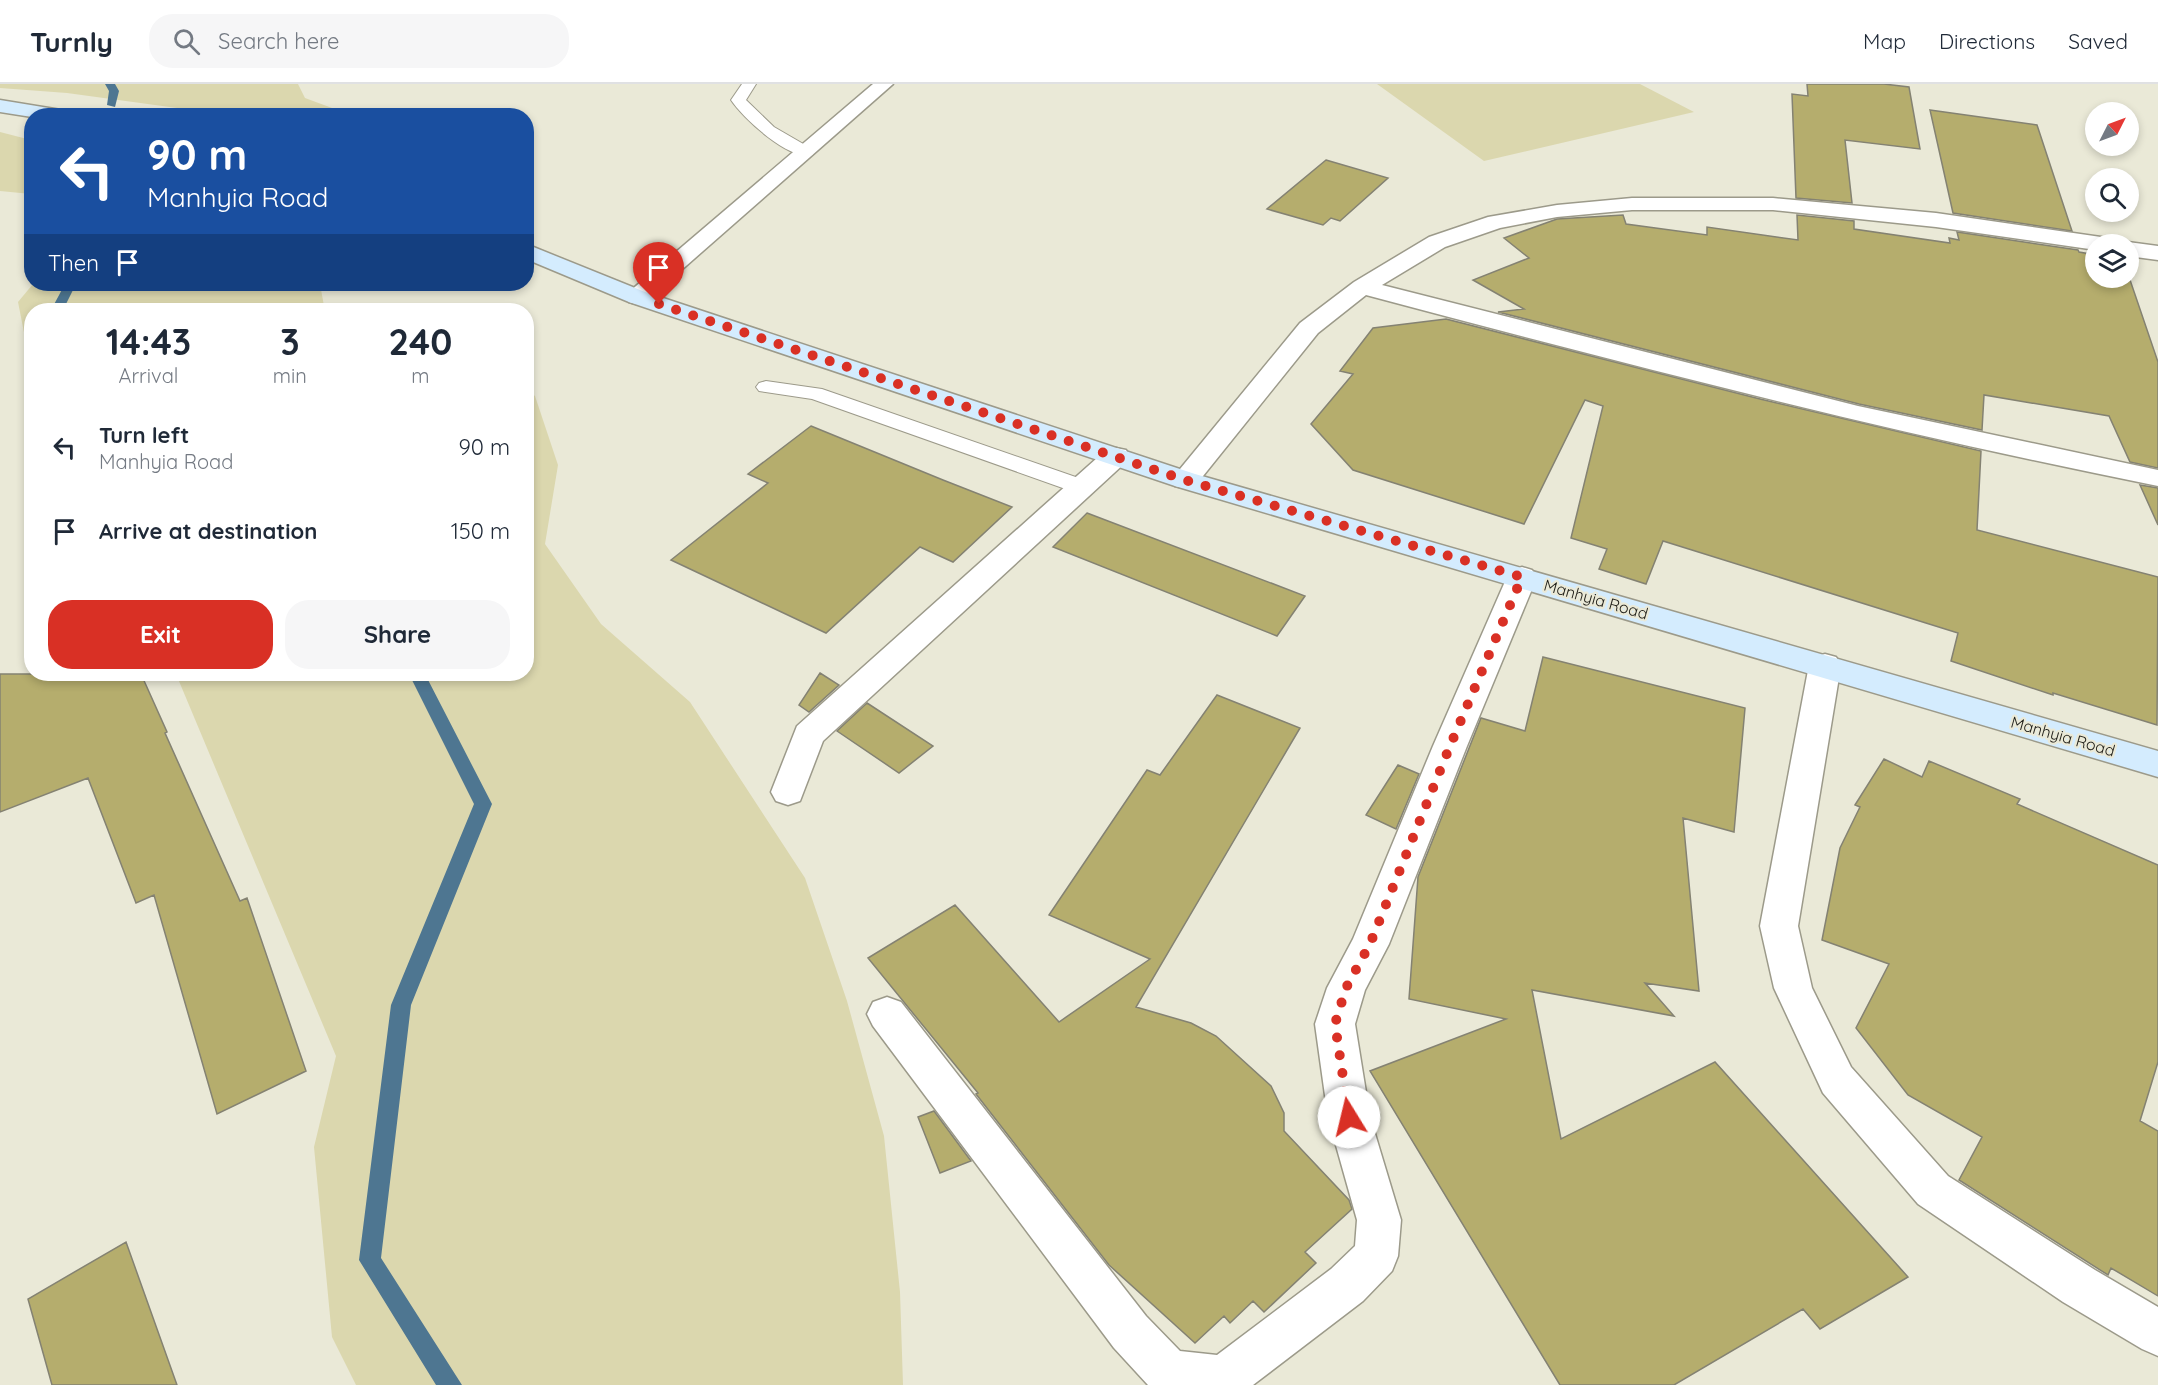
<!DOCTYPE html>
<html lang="en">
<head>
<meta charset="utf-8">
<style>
	:root { --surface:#fff; --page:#f6f6f7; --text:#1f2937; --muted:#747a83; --line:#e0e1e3; --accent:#d93025 }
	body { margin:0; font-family:Quicksand,sans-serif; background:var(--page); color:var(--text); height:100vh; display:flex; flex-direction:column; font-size:22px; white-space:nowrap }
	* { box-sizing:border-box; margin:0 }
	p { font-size:20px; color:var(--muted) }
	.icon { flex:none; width:33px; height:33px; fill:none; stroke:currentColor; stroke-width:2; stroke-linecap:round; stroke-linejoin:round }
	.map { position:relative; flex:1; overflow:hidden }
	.details { position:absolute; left:24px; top:219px; width:510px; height:378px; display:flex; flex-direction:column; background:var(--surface); border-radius:24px; box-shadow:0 3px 9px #0003 }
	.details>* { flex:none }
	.hud { position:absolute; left:24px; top:24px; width:510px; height:183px; border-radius:24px; box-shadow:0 3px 9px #0003; background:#1a4fa0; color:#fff; overflow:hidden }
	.needle { width:39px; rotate:48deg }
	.tools { position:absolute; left:2085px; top:18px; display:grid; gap:12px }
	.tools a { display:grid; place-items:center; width:54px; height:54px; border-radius:50%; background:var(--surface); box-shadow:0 3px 9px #0003; font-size:30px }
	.pin { position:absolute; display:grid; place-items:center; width:51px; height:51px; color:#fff; margin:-62px -26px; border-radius:50% 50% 50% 0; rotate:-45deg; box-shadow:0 0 6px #0007 }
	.pin .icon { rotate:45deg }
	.me { position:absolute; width:66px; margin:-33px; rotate:351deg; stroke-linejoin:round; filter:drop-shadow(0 0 4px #0008) }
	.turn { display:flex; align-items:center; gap:21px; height:126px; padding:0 24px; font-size:27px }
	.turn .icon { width:78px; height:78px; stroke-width:2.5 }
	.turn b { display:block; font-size:42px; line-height:51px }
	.then { display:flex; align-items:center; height:57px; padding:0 24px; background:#0003; gap:12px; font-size:22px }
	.eta { display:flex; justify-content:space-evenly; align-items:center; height:102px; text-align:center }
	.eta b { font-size:36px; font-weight:800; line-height:42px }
	.button { display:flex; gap:12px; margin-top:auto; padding:12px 24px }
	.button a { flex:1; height:69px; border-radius:24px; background:var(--accent); color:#fff; font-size:24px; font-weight:800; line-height:69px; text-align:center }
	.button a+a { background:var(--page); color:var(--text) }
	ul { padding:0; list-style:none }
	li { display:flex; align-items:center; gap:18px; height:84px; padding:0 24px }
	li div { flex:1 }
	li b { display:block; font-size:22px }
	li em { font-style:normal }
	header { display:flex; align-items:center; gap:36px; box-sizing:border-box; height:84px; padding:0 30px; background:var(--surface); border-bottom:2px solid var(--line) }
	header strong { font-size:28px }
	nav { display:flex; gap:33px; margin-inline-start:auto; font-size:21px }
	.search { width:420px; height:54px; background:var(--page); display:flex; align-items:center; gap:15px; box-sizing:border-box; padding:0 21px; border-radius:24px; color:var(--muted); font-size:22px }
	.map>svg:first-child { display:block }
	.green { fill:#dbd7ae }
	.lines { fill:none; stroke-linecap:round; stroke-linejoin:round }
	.stream { fill:#4e7691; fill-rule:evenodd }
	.building { fill:#b5ad6d; stroke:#848272; stroke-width:1.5 }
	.lane-casing { stroke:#9c9a8a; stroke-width:2 }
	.street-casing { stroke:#9c9a8a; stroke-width:3 }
	.secondary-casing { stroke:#9c9a8a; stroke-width:3 }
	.lane { fill:#fff; fill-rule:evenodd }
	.street { fill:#fff; fill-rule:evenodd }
	.secondary { fill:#d4ecfe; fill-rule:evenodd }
	.route { stroke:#d93025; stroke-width:10; stroke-dasharray:0 18 }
	.labels { text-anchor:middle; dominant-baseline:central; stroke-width:4.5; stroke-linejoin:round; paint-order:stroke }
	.street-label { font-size:16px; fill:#22211b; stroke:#eae9d7 }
</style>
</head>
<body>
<header>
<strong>Turnly</strong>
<div class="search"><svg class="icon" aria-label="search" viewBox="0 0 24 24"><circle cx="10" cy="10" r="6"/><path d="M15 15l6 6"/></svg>Search here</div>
<nav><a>Map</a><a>Directions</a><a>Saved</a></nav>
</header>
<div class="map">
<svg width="2158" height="1301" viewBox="0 0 2158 1301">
	<rect width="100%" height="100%" fill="#eae9d7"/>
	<!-- green -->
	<path class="green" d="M 0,0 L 298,0 L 305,14 L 351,31 L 217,31 L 199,27 L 67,9 L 0,4 Z
		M 1377,0 L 1640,0 L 1694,28 L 1484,77 Z
		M 0,48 L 31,56 L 31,110 L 0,107 Z
		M 33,200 L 320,200 L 324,222 L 336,226 L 32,226 L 31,284 L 18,218 Z
		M 527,306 L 535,312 L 558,381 L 545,460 L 601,540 L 690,618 L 805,794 L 847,917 L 884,1052 L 900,1208 L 903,1301 L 356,1301 L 332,1253 L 314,1063 L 336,972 L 176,590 L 526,590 Z"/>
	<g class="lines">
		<!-- stream -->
		<path class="stream" d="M 105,0 L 115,0 L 119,7 L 115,23 L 107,21 L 109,7 Z
			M 65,200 L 76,200 L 63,226 L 51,226 Z
			M 409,590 L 425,590 L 492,720 L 411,921 L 381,1174 L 462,1301 L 436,1301 L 359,1176 L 391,921 L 474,720 Z"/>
	</g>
	<!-- building -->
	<path class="building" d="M 1807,0 L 1884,0 L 1909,3 L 1920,65 L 1845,56 L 1852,119 L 1796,114 L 1792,10 L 1808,12 Z
		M 1930,26 L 2037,41 L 2072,147 L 1953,129 Z
		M 1326,76 L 1388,94 L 1340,137 L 1331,134 L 1323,141 L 1267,125 Z
		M 1623,131 L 1626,140 L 1707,151 L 1707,143 L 1798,156 L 1797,131 L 1854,137 L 1854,145 L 1950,159 L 1949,154 L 1959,156 L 1957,148 L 2078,166 L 2079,168 L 2096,171 L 2096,194 L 2128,194 L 2128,190 L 2158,278 L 2158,384 L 2130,378 L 2109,332 L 1984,311 L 1982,346 L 1859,320 L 1498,228 L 1524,225 L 1473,196 L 1529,174 L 1504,154 L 1557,135 Z
		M 1446,235 L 1760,315 L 1981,367 L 1977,446 L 2158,493 L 2157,641 L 2053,609 L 2053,611 L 1951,577 L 1958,549 L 1663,457 L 1646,500 L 1599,485 L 1607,465 L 1571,454 L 1603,322 L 1585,316 L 1524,440 L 1353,386 L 1311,340 L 1353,290 L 1340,287 L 1373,244 Z
		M 811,342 L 943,396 L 1012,423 L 953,478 L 920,463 L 826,549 L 671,476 L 768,399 L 748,390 Z
		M 2140,401 L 2158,404 L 2158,441 Z
		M 1087,429 L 1305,512 L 1277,552 L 1053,463 Z
		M 1543,573 L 1745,624 L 1734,748 L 1683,734 L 1699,907 L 1645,899 L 1674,932 L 1532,906 L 1561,1055 L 1715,978 L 1908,1193 L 1820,1245 L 1803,1225 L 1674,1301 L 1560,1301 L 1370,987 L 1506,935 L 1409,915 L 1418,793 L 1481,634 L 1525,647 Z
		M 820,589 L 839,601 L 809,628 L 799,621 Z
		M 0,590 L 141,590 L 167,648 L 165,649 L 240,817 L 247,814 L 306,987 L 217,1030 L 154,811 L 136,819 L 88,694 L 0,728 Z
		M 1217,611 L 1300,644 L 1136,923 L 1191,939 L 1216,952 L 1271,1002 L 1284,1029 L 1284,1047 L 1349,1116 L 1352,1125 L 1305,1168 L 1316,1179 L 1264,1228 L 1253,1217 L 1230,1239 L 1224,1232 L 1195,1259 L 1109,1181 L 976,1010 L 978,1009 L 868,874 L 955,821 L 1059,938 L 1150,875 L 1049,831 L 1147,686 L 1160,691 Z
		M 867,619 L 933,662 L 899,689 L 837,647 Z
		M 1884,675 L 1922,693 L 1929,677 L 2020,715 L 2017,720 L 2158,781 L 2158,978 L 2140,1037 L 2158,1047 L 2158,1212 L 2111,1184 L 2108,1191 L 1959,1096 L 1982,1053 L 1908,1011 L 1856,944 L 1889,880 L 1822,856 L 1840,764 L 1860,723 L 1855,721 Z
		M 1398,681 L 1419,690 L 1396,745 L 1366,731 Z
		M 934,1027 L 971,1077 L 940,1089 L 918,1033 Z
		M 126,1158 L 177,1301 L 52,1301 L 28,1215 Z"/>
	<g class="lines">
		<!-- lane casing -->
		<g class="lane-casing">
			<path id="lane" d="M 742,0 L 756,0 L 746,16 L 774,43 L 812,65 L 814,68 L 812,71 C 789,77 743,34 731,16 Z
				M 766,297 L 822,305 L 1090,398 L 1093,403 L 1090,408 L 1082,410 L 1074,408 L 812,315 L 759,307 L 756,303 L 759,299 Z"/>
		</g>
		<!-- street casing -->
		<g class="street-casing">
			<path id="street" d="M 873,0 L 893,0 L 645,218 L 637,220 L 629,218 L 625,213 L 629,208 Z
				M 1632,114 L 1773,114 L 1936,129 L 2101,153 L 2109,155 L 2112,160 L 2096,160 L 2096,166 L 1936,143 L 1773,126 L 1632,126 L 1557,133 L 1500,144 L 1445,163 L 1382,201 L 1858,322 L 2158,386 L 2158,402 C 1891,349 1629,281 1366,211 L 1318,249 L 1195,402 L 1185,404 L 1175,402 L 1171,396 L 1300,239 L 1354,198 L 1429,153 L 1488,133 L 1557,121 Z
				M 2128,158 L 2158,162 L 2158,176 L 2128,172 L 2128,160 L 2120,160 Z
				M 1116,364 L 1126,366 L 1129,372 L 1126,378 L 823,657 L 800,717 L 788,721 L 776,717 L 771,708 L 797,642 L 1106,366 Z
				M 1522,483 L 1532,486 L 1537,493 L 1467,662 L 1389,860 L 1365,906 L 1355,940 L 1370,1033 L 1401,1136 L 1398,1172 L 1392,1187 L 1363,1217 L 1253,1301 L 1148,1301 L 1114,1264 L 873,942 L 867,930 L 873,918 L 887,913 L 901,918 L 1146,1232 L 1180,1267 L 1217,1271 L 1331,1185 L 1355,1162 L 1357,1136 L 1328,1033 L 1315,940 L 1327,904 L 1353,855 L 1433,662 L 1507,493 L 1512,486 Z
				M 1825,570 L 1836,573 L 1841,581 L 1798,842 L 1812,904 L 1851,983 L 1948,1092 L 2095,1186 L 2158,1223 L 2158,1272 L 2142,1265 L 2063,1218 L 1918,1120 L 1823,1009 L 1774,904 L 1760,842 L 1809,581 L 1814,573 Z"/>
		</g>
		<!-- secondary casing -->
		<g class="secondary-casing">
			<path id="secondary" d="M 0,16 L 61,26 L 68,28 L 70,32 L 32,33 L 0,28 Z
				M 526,160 L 645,208 L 1195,390 L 2158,667 L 2158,693 L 1175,402 L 629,218 L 526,175 Z"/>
		</g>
		<!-- lane -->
		<use href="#lane" class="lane"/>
		<!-- street -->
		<use href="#street" class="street"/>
		<!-- secondary -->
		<use href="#secondary" class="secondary"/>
	</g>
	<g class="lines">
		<!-- route -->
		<path class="route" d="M 659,220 L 1185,396 L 1522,493 L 1450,662 L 1370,860 L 1346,904 L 1335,940 L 1349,1033"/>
	</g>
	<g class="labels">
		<!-- street labels -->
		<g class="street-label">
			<text transform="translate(1596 515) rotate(16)">Manhyia Road</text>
			<text transform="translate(2063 652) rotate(16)">Manhyia Road</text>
		</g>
	</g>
</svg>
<div class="tools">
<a><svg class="needle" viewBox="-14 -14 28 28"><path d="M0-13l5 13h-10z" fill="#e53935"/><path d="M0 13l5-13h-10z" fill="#747a83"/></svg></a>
<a><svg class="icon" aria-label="search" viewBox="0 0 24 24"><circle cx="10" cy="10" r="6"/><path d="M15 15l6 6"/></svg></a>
<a><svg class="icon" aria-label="layers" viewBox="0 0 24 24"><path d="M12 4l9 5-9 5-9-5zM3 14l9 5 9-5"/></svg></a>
</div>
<div class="pin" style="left:659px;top:220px;background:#d93025"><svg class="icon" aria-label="arrive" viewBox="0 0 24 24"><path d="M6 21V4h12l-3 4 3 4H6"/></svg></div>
<svg class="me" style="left:1349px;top:1033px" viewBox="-20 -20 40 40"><circle r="19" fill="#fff"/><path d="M0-13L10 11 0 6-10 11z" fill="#d93025"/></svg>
<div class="hud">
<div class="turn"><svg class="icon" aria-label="left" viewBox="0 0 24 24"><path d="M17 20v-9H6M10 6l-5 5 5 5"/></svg><div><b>90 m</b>Manhyia Road</div></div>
<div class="then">Then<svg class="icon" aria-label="arrive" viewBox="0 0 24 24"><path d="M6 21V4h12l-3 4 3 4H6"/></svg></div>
</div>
<section class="details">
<div class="eta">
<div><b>14:43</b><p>Arrival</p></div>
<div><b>3</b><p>min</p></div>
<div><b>240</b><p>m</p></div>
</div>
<ul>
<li><svg class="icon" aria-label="left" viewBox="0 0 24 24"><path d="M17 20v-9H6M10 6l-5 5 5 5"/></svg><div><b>Turn left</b><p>Manhyia Road</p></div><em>90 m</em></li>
<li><svg class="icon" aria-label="arrive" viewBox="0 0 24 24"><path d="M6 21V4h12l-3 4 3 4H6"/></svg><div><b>Arrive at destination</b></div><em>150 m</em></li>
</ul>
<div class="button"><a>Exit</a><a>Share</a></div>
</section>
</div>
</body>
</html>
